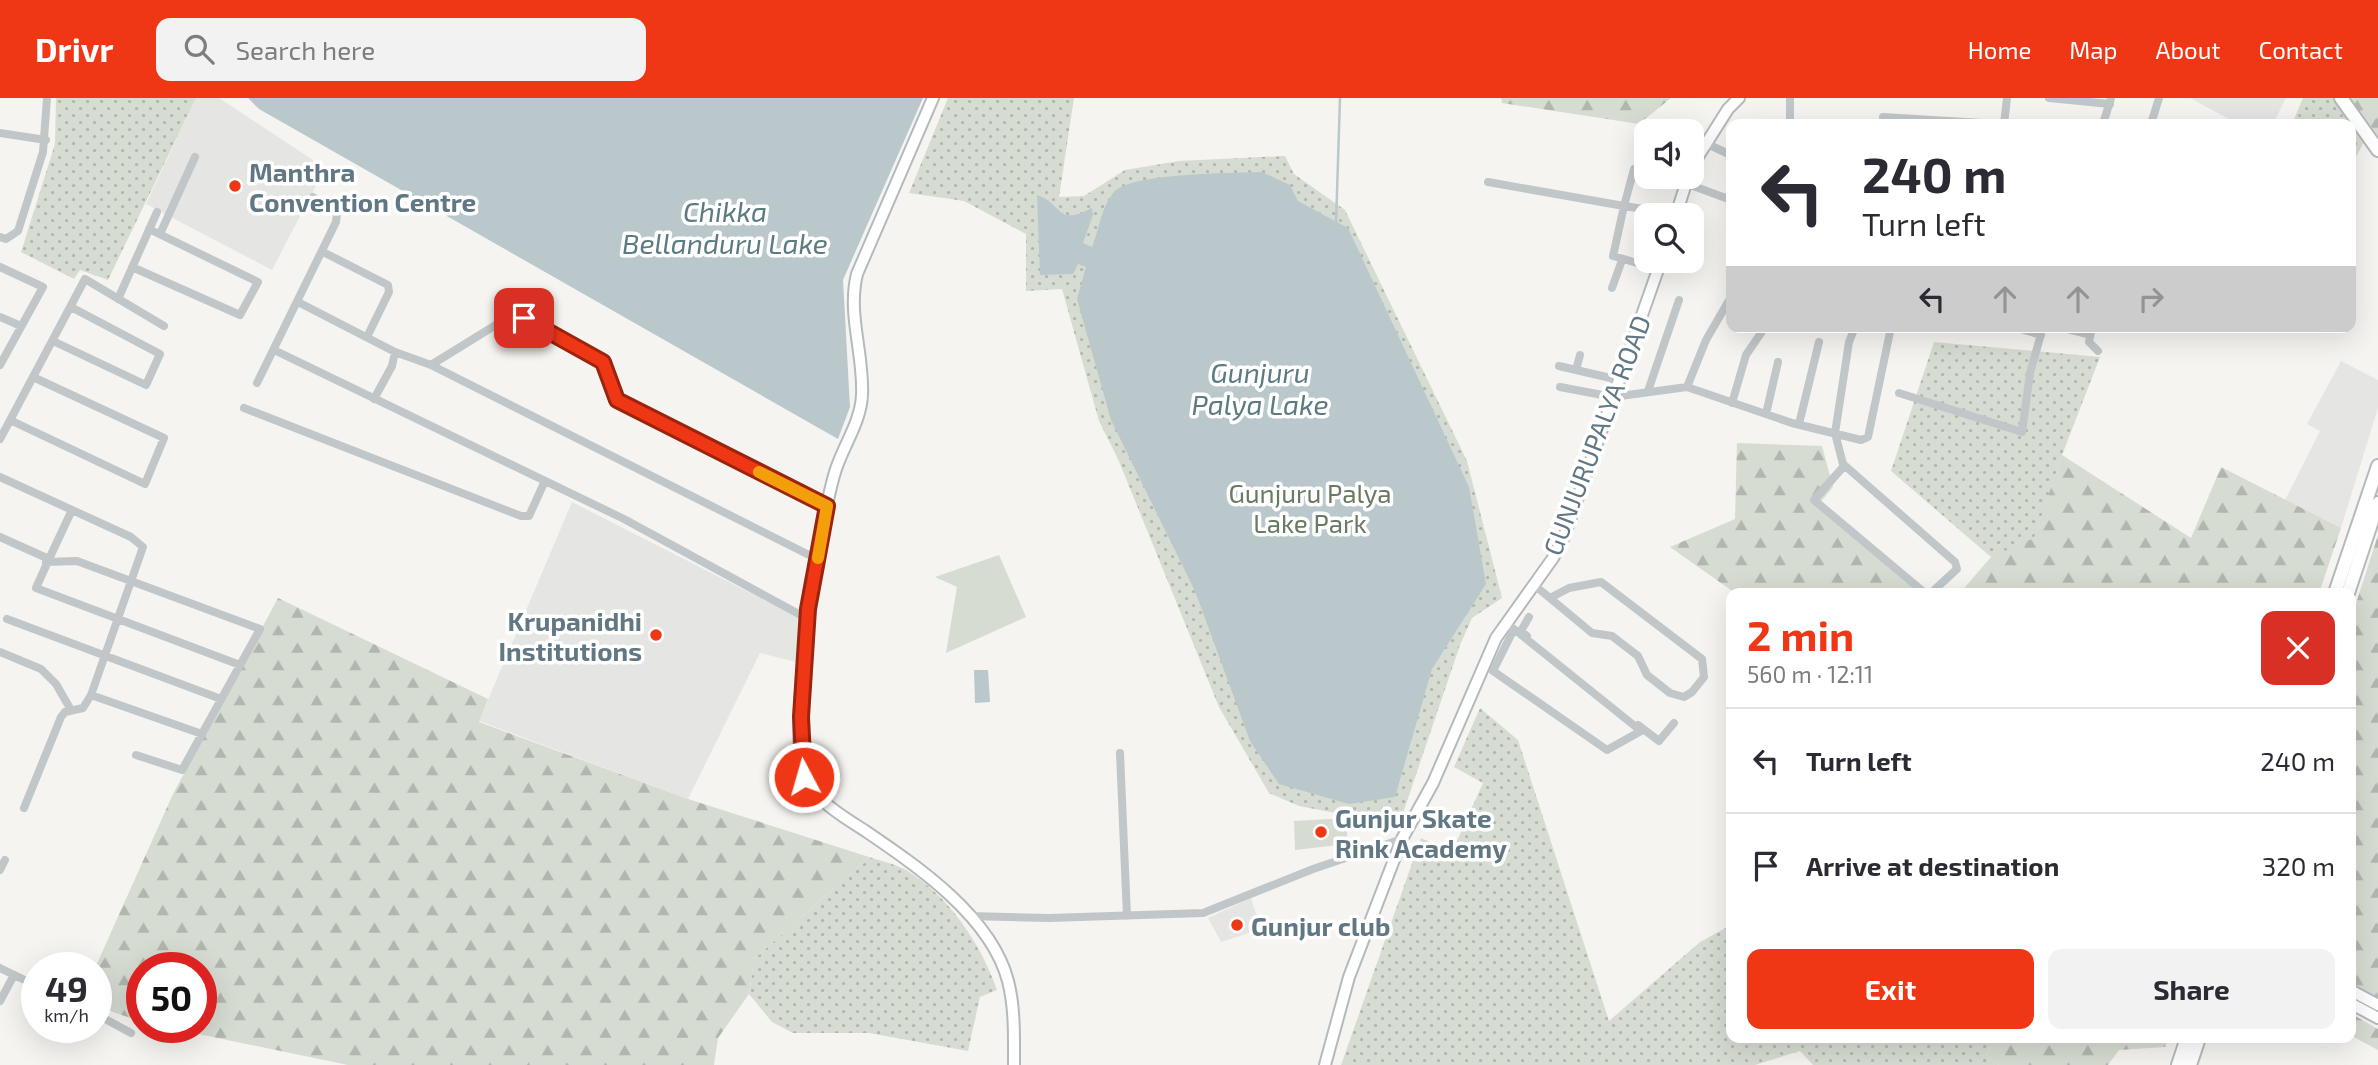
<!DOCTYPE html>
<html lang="en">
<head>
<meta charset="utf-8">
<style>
	:root { --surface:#fff; --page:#f2f2f3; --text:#2b2b33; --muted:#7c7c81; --line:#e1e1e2; --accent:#ef3715 }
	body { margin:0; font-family:"Exo 2",sans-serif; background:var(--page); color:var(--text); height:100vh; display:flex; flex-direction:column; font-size:26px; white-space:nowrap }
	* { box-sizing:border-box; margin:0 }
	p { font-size:23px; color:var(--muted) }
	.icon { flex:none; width:38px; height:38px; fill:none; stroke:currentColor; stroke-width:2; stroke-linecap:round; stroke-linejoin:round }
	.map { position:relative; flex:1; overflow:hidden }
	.sheet { position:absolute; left:1726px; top:490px; width:630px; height:455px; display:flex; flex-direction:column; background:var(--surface); border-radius:14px; box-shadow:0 7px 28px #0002 }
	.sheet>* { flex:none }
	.banner { position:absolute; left:1726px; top:21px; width:630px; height:214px; border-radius:14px; box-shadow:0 7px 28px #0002; background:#fff; color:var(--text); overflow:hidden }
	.fabs { position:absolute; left:1634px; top:21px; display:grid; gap:14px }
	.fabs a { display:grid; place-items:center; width:70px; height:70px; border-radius:14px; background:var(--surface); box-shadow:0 7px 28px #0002; font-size:35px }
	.speed { position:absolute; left:21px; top:854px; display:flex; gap:14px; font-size:35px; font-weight:700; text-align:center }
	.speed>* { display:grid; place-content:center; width:91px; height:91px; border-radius:50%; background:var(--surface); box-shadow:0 7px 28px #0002; line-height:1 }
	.speed small { font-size:18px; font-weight:400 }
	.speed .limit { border:10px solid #d22; background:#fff; color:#111 }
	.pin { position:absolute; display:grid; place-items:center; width:60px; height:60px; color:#fff; margin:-30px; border-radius:14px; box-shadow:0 4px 10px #0006 }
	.me { position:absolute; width:77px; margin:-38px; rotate:354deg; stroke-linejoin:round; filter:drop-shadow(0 0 5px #0008) }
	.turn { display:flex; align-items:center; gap:24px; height:147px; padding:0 21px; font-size:32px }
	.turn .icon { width:91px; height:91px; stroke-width:2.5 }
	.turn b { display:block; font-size:49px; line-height:60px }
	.lanes { display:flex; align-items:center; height:66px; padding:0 21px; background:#0003; justify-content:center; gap:35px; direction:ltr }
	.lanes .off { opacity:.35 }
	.round { display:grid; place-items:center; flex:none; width:74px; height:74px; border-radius:14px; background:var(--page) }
	.headline { display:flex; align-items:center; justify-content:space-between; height:119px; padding:0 21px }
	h1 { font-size:42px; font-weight:700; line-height:52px; color:var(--accent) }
	.cta { display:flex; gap:14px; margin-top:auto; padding:14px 21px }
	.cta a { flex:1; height:80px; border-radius:14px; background:var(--accent); color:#fff; font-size:28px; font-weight:700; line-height:80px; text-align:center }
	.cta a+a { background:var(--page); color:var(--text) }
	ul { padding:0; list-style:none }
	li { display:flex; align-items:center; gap:21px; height:105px; padding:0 21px; border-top:2px solid var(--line) }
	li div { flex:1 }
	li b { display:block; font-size:26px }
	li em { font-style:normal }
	header { display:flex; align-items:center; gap:42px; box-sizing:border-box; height:98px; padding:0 35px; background:var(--accent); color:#fff }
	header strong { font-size:33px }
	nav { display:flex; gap:38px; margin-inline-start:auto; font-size:24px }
	.search { width:490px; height:63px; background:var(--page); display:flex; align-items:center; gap:18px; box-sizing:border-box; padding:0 24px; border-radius:14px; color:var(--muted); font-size:26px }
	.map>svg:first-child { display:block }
	.built { fill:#e5e6e4 }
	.grass { fill:url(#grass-dots) }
	.forest { fill:url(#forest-firs) }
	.garden { fill:#d6dcd1 }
	.water { fill:#bac8cc }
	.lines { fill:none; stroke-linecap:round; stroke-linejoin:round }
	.stream { stroke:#bac8cc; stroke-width:2.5 }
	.secondary-casing { stroke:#b3babd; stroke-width:14 }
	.primary-casing { stroke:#b4b9bc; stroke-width:16 }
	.street { stroke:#c1c6c8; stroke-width:8 }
	.secondary { stroke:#fff; stroke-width:10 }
	.primary { stroke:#fff; stroke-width:12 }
	.route-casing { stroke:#9b240e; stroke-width:18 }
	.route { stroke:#ef3715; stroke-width:12 }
	.slow { stroke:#f59e0b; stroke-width:12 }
	.poi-dot { fill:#ef3715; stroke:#fff; stroke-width:2.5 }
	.labels { text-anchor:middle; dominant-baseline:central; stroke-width:7; stroke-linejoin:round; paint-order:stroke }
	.poi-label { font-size:26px; font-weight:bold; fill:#617783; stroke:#fff; text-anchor:start }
	.street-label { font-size:26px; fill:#617783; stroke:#fff }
	.park-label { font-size:26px; fill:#687a60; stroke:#fff }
	.water-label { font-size:28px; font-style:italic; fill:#5c7a81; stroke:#fff }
</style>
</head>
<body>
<header>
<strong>Drivr</strong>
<div class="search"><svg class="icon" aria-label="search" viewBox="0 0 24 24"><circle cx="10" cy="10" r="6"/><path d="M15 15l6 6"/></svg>Search here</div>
<nav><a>Home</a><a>Map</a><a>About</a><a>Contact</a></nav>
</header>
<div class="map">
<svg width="2378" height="967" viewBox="0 0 2378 967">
	<defs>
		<pattern id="grass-dots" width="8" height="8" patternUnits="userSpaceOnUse" patternTransform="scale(1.75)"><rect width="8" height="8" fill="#d6dcd1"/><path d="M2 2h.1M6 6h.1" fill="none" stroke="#b1b7af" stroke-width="1.8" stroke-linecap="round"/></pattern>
		<pattern id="forest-firs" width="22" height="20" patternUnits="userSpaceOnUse" patternTransform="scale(1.75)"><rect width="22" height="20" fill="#d6dcd1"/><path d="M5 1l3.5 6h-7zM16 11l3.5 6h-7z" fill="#b1b7af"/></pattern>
	</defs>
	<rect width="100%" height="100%" fill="#f5f4f0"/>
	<!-- built -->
	<path class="built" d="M 196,0 L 219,0 L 325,70 L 272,172 L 146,106 Z
		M 2190,0 L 2286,0 L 2273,26 L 2238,26 Z
		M 2341,263 L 2378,282 L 2378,310 L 2341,430 L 2285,402 L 2320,333 L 2307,326 Z
		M 572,404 L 798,519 L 796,564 L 760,555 L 688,701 L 479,623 Z
		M 1251,800 L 1259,825 L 1249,835 L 1221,844 L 1208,820 Z"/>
	<!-- grass -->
	<path class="grass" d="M 56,0 L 196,0 L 108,182 L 80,172 L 74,181 L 21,154 L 55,46 Z
		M 948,0 L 1074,0 L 1059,99 L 1084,98 L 1125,72 L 1179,63 L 1285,58 L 1294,76 L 1345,112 L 1467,363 L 1502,500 L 1472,520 L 1460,547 L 1403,715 L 1388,725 L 1299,708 L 1269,695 L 1219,609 L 1118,361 L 1099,323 L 1062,191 L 1026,193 L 1026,136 L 964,103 L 909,95 Z
		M 2303,0 L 2336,0 L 2365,42 L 2350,70 L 2350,26 L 2292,26 Z
		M 1934,244 L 2100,259 L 2062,357 L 2034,441 L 1991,459 L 1891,373 Z
		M 1480,610 L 1518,642 L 1609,923 L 1700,844 L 1731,827 L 1731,940 L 1998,940 L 1986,957 L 1999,967 L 1813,967 L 1800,953 L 1755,967 L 1341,967 L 1421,740 L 1452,754 L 1483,685 L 1454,669 Z
		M 869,759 C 881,763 895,766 906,772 C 949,798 981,846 997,892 L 980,899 L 968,953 L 869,935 L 793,935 L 772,924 L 749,896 L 754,861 Z"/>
	<!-- forest -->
	<path class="forest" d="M 1501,0 L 1671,0 L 1639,26 L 1502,5 Z
		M 2349,0 L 2378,0 L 2378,38 Z
		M 1737,345 L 1822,348 L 1833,389 L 1819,406 L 1922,495 L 1735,495 L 1670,449 L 1735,421 Z
		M 2062,357 L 2191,440 L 2221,369 L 2341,430 L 2319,495 L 1960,495 L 1991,459 L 2034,440 Z
		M 2378,437 L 2378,900 L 2350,884 L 2350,524 Z
		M 278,500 L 488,601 L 479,624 L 688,701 L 869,759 L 754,861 L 749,896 L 718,940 L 714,967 L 348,967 L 164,929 L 201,929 L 201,870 L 142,870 L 142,924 L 96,908 L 95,870 L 173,696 Z
		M 2350,915 L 2378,931 L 2378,952 L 2350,937 Z
		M 1998,940 L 2169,940 L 2165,949 L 2119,952 L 2108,967 L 1999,967 L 1986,957 Z"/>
	<!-- garden -->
	<path class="garden" d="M 999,457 L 1026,519 L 946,555 L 957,489 L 935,479 Z
		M 1347,720 L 1347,746 L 1295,752 L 1294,723 Z"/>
	<!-- water -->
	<path class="water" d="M 248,0 L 923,0 L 843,182 L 850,309 L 838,341 L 259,11 Z
		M 1262,74 L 1290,87 L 1298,103 L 1348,130 L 1469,389 L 1486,486 L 1432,571 L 1395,699 L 1349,706 L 1279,686 L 1250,643 L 1195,493 L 1111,322 L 1077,201 L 1086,169 L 1078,166 L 1073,176 L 1040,177 L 1037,97 C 1064,106 1055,129 1092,110 L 1093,117 L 1083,145 L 1092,149 C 1099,132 1101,109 1114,94 C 1130,75 1233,75 1262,74 Z
		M 974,572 L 988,572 L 990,604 L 975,605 Z"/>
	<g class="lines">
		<!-- stream -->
		<path class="stream" d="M 1336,126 L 1340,0"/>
		<!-- secondary casing -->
		<g class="secondary-casing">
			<path id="secondary" d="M 933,0 L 857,176 C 847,217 864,255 862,297 C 861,323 844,347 836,371 C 820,419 786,640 805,680 C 815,702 845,720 864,732 C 917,768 991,818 1008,883 C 1015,910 1014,939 1014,967
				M 1692,68 L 1728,11 L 1739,0
				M 1676,117 L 1688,79
				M 2350,892 L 2378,907
				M 2350,905 L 2378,920
				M 1325,967 L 1349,879 L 1402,741 L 1433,685 L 1496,540 L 1553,460 L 1564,439 L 1661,163"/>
		</g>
		<!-- primary casing -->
		<g class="primary-casing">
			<path id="primary" d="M 2341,0 L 2378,52
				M 2335,495 L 2378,368
				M 2348,495 L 2378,405
				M 2178,967 L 2187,940
				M 2190,967 L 2199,940"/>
		</g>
		<!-- street -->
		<path class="street" d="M 1790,0 L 1790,26
			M 2049,0 L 2110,6
			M 1883,19 L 1998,26
			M 2004,26 L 2007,0
			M 2103,26 L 2111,0
			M 2151,26 L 2159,0
			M 0,35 L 46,42
			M 1705,45 L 1731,57
			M 1669,79 L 1731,102
			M 1488,84 L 1624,108 L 1634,71 L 1647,72
			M 160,136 L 195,59
			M 0,139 L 6,141 L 18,133 L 43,54 L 47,0
			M 323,154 L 388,187 L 389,194 L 368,237
			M 0,169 L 43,189 L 0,267
			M 132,169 L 240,217 L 258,184 L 149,131
			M 1658,171 L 1613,158 L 1624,108 L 1676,116
			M 1612,190 L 1622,162
			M 118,201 L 157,114
			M 298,204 L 395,254 L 431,267 L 817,461
			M 0,219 L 21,228
			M 1855,229 L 1849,244 L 1835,335 L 1843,366 L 1955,464 L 1957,471 L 1931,495
			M 2014,229 L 2041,237
			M 2059,229 L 2090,237
			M 2092,229 L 2089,244 L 2098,253
			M 53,243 L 146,287 L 160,256 L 71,209
			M 274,252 L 624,421 L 808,521
			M 431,267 L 512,217 L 524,220 L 603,264 L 617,302 L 827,408
			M 1559,268 L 1619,282
			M 1576,272 L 1580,257
			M 257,285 L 336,124 L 337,115 L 313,99
			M 1560,289 L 1613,299 L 1687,289 L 1792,325 L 1861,342 L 1868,339 L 1890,234
			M 1687,289 L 1706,242 L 1731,199
			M 1648,293 L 1679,202
			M 1899,295 L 2022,334 L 2030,275 L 2043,229
			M 374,301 L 392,268 L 395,254
			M 1732,305 L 1746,257 L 1765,229
			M 244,310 L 521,418 L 529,418 L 544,385
			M 1766,316 L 1778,264
			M 10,322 L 145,386 L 164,340 L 33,279
			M 1799,326 L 1819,244
			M 0,341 L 85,181 L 164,228
			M 1844,368 L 1814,402 L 1925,495
			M 0,379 L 131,439 L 143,449 L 91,597 L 83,610 L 65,614 L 61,619 L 24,710
			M 0,439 L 49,461 L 36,490 L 240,567
			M 49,461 L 72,412
			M 46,464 L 77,463 L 260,531 L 182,672 L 136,657
			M 1533,486 L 1592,535 L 1612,538 L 1638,558 L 1647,577 L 1670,595 L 1684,599 L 1692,594 L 1704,579 L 1702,561 L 1601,484 L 1569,490 L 1550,500
			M 7,521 L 221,601
			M 1505,525 L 1514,531 L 1493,573 L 1607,652 L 1641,633 L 1514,531
			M 1527,538 L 1521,533 L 1529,519
			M 0,554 L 41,571 L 56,586 L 71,612
			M 91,597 L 202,636
			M 1638,627 L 1659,643 L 1674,625
			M 1120,655 L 1127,818
			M 0,772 L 5,762
			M 968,818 L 1049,820 L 1203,815 L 1313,771 L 1402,741
			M 0,870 L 37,888
			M 0,903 L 14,877
			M 96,916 L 131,935"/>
		<!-- secondary -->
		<use href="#secondary" class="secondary"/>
		<!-- primary -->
		<use href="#primary" class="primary"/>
	</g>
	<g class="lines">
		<!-- route casing -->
		<g class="route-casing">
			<path id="route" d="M 524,220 L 603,264 L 617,302 L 827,408 L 808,511 L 801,619 L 804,679"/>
		</g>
		<!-- route -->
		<use href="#route" class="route"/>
		<!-- slow -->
		<path class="slow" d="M 759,374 L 827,408 L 818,460"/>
	</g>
	<!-- markers -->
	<g class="poi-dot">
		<circle cx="235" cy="88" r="7"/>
		<circle cx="656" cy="537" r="7"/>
		<circle cx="1321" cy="734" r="7"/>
		<circle cx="1237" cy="827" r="7"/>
	</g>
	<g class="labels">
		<!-- poi labels -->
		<g class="poi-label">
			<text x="249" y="73">Manthra<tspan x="249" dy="30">Convention Centre</tspan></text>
			<text x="642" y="522" text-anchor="end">Krupanidhi<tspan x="642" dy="30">Institutions</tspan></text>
			<text x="1335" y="719">Gunjur Skate<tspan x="1335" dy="30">Rink Academy</tspan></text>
			<text x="1251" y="827">Gunjur club</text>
		</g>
		<!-- street labels -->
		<g class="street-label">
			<text transform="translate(1596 337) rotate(-69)">GUNJURUPALYA ROAD</text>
		</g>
		<!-- park labels -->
		<g class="park-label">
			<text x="1310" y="394">Gunjuru Palya<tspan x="1310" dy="30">Lake Park</tspan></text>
		</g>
		<!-- water labels -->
		<g class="water-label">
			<text x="725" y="113">Chikka<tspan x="725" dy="32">Bellanduru Lake</tspan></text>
			<text x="1260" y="274">Gunjuru<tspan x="1260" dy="32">Palya Lake</tspan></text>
		</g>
	</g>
</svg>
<div class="fabs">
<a><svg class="icon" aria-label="sound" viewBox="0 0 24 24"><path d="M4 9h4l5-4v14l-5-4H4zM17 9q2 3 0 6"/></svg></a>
<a><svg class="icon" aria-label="search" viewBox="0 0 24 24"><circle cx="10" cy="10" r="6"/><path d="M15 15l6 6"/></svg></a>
</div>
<div class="speed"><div>49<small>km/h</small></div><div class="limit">50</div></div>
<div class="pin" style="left:524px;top:220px;background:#d93025"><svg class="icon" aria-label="arrive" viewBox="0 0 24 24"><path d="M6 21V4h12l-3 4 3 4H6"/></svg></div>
<svg class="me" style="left:804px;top:679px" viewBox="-20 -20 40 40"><circle r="17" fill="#ef3715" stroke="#fff" stroke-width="3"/><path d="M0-11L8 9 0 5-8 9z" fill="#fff"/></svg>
<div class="banner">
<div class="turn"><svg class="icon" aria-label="left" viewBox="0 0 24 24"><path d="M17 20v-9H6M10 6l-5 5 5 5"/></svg><div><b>240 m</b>Turn left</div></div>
<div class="lanes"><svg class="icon" aria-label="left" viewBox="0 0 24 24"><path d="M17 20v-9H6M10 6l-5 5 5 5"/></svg><svg class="icon off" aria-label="ahead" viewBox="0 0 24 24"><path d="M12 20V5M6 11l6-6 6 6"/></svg><svg class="icon off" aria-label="ahead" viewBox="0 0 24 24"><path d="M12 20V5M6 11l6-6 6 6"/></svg><svg class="icon off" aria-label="right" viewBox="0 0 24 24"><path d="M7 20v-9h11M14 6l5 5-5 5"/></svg></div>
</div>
<section class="sheet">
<div class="headline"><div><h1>2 min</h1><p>560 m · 12:11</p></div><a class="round" style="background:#d93025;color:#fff"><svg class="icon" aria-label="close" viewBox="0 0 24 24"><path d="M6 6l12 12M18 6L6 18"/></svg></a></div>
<ul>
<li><svg class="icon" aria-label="left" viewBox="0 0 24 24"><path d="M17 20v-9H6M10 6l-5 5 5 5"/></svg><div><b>Turn left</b></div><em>240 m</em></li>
<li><svg class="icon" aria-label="arrive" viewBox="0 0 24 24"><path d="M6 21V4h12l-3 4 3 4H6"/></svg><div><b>Arrive at destination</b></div><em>320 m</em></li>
</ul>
<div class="cta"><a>Exit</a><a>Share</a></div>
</section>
</div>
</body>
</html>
